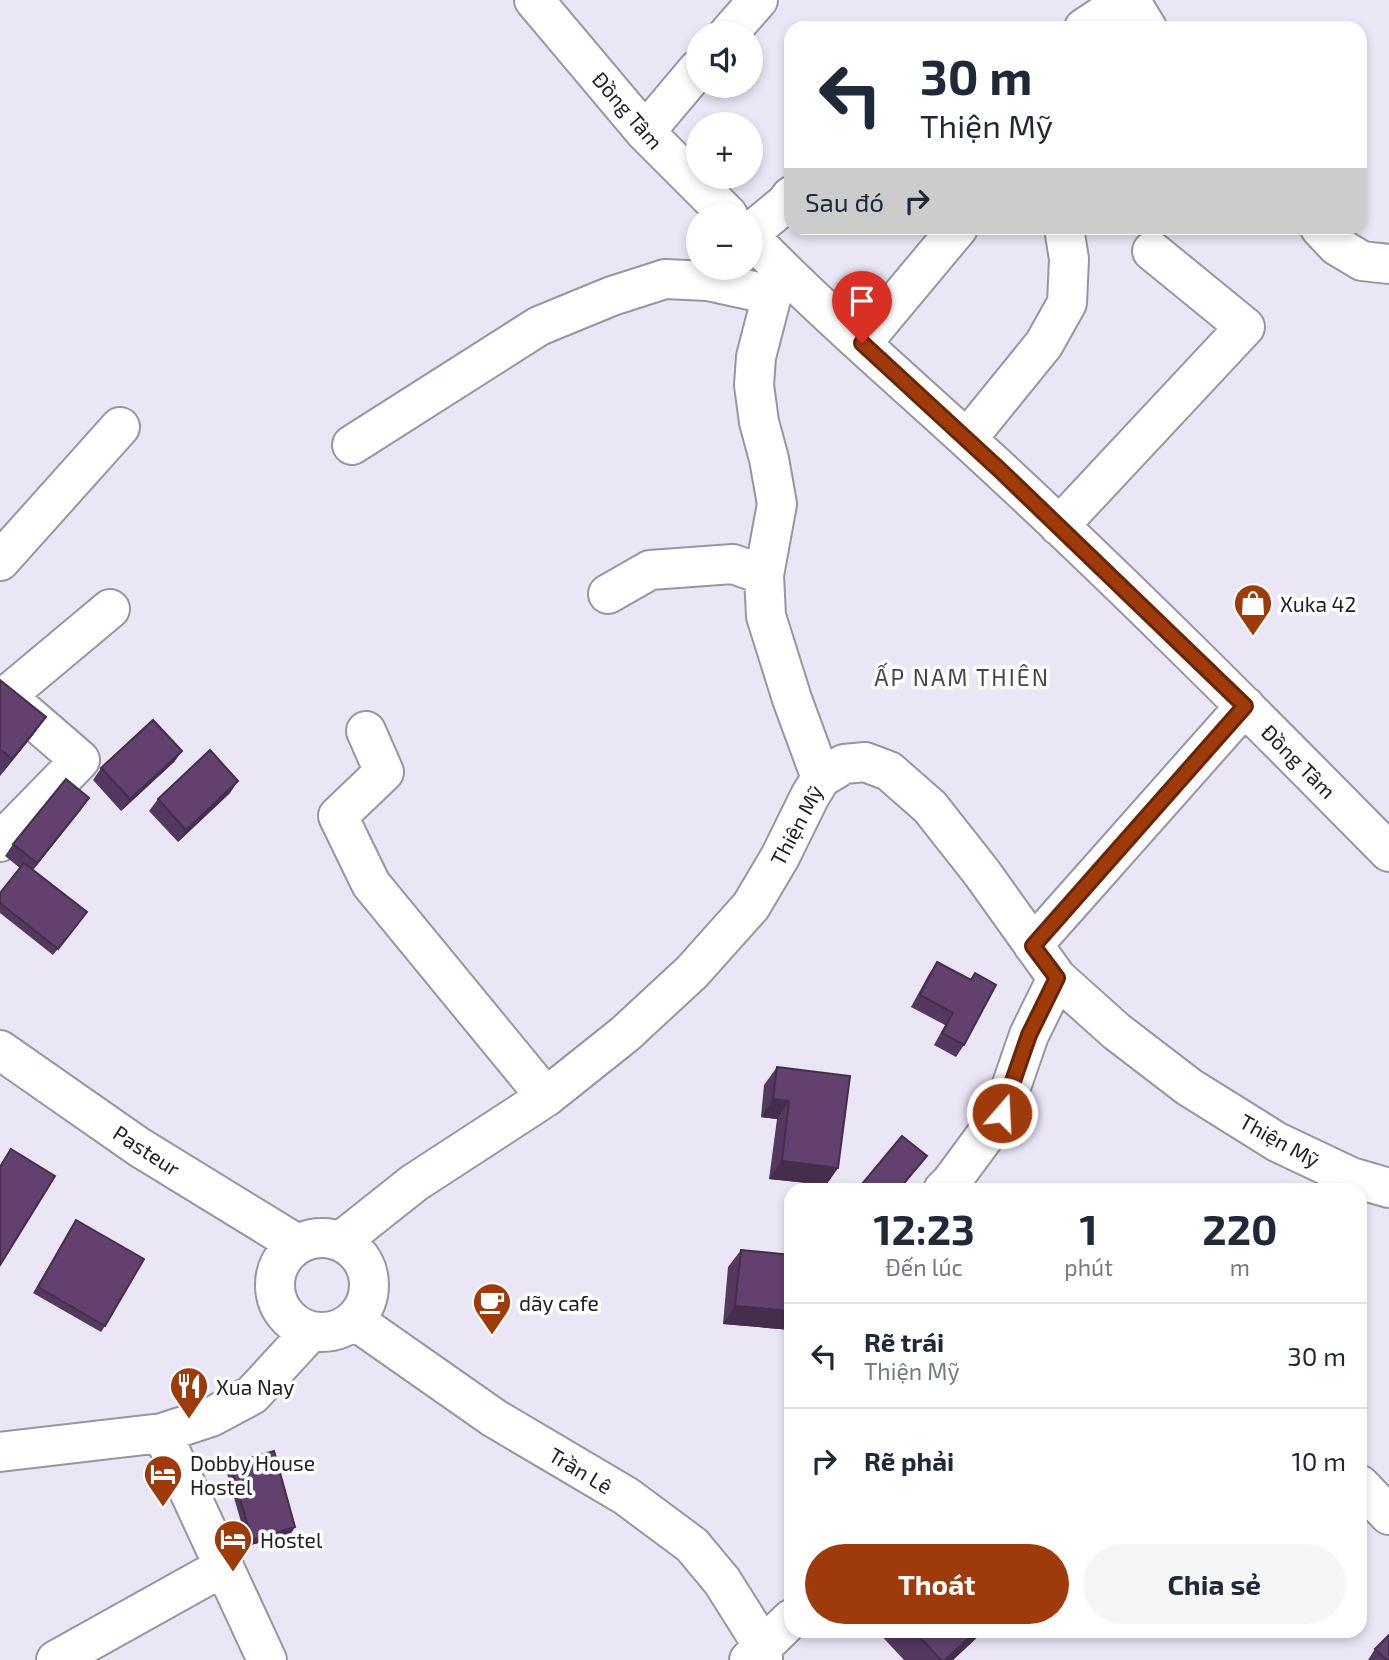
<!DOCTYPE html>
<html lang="vi">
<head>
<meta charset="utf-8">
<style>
	:root { --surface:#fff; --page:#f6f6f7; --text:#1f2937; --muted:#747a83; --line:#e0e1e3; --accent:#9f3a0a }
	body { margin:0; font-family:"Exo 2",sans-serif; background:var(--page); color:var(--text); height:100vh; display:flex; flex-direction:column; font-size:26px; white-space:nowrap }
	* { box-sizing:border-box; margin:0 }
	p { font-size:23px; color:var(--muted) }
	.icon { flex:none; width:38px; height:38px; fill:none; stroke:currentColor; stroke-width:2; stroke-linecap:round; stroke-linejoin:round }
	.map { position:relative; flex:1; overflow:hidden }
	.drawer { position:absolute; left:784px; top:1183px; width:583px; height:455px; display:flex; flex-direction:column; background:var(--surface); border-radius:21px; box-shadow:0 4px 10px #0003 }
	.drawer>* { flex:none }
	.hud { position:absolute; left:784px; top:21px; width:583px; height:214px; border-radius:21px; box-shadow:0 4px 10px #0003; background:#fff; color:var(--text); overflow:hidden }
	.buttons { position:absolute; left:686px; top:21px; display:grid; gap:14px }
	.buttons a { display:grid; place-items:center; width:77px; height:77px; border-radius:50%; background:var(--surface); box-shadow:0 4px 10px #0003; font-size:35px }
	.pin { position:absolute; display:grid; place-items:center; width:60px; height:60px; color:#fff; margin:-72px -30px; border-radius:50% 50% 50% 0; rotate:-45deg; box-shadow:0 0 7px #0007 }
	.pin .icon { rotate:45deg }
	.me { position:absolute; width:77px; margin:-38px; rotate:19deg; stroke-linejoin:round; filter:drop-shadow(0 0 5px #0008) }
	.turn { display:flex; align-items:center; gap:24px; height:147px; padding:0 21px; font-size:32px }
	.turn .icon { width:91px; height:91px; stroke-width:2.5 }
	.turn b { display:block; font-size:49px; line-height:60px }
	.then { display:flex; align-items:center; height:66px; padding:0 21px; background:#0003; gap:14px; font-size:26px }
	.eta { display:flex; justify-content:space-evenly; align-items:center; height:119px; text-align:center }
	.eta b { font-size:42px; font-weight:700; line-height:49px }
	.button { display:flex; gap:14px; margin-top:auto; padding:14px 21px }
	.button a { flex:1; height:80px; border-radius:42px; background:var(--accent); color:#fff; font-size:28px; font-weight:700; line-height:80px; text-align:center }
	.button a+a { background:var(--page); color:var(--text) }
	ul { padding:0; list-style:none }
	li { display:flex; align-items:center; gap:21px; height:105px; padding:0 21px; border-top:2px solid var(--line) }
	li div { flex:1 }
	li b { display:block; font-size:26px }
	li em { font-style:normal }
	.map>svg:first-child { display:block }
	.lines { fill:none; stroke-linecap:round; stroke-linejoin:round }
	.minor-casing { stroke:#9895a3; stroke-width:42 }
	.minor { stroke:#fff; stroke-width:38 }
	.wall { fill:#54385f }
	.shaded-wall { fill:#452e4d }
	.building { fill:#62416e; stroke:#452e4d; stroke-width:2 }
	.route-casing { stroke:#672606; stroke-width:18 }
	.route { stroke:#9f3a0a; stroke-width:12 }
	.labels { text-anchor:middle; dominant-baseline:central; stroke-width:7; stroke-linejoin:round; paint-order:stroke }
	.street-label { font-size:21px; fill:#212025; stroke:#fff }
	.poi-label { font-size:21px; fill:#212025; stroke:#fff; text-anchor:start }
	.neighbourhood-label { font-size:23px; letter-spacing:2px; fill:#474450; stroke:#fff }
</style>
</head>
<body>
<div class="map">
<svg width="1389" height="1660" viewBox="0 0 1389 1660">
	<rect width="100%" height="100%" fill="#eae6f6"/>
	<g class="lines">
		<!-- minor casing -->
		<g class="minor-casing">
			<path id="minor" d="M 534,0 L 645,132 L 728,215
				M 1130,0 L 1147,28
				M 1084,28 L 1126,0
				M 729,33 L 758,0
				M 645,132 L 698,69
				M 1320,228 L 1337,246 L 1362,261 L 1389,264
				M 751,232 L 786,203 L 791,196
				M 751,238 C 825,314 906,383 984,455 C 1123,583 1256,717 1389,852
				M 785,273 L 772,295 L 756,357 L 754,385 L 759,422 L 769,459 L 777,504 L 764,575 L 766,616 L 792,699 L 821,778
				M 862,343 L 958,228
				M 967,439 L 1044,344 L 1067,303 L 1069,259 L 1064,228
				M 352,445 L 539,326 L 612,296 L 665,279 L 708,281 L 772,295
				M 1059,526 L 1245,327 L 1152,251
				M 0,561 L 120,427
				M 608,594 L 650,570 L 733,564 L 764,575
				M 366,731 L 384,772 L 338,816 L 371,884 L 546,1097
				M 0,842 L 80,760 L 6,696 L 110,609
				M 1033,945 L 1245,706
				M 0,1050 L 139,1147 L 297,1244
				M 943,1190 L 951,1182 L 1002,1113 L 1029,1035 L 1057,978
				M275 1285a47 47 0 1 1 94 0a47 47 0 1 1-94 0Z
				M 341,1241 L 414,1183 L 546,1097 L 625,1034 L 692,972 L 751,906 L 780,857 L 810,796 L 821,778 L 844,764 L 865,762 L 889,771 L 930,807 L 982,873 L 1057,978 L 1116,1031 L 1189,1087 L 1277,1142 L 1351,1177 L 1389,1188
				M 354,1320 L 494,1418 L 626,1496 L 692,1545 L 722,1581 L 763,1646 L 763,1660
				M 162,1433 L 267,1660
				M 0,1452 L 162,1433 L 211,1417 L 252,1395 L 311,1331
				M 1360,1485 L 1389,1515
				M 56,1660 L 223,1567
				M 749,1660 L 791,1619"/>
		</g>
		<!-- minor -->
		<use href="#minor" class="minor"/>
	</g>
	<!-- wall -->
	<path class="wall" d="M 0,680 L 46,717 L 33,735 L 0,776 Z
		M 182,751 L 174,762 L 121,811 L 93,780 L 101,768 Z
		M 230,793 L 178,842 L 149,811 L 158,799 Z
		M 89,798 L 33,870 L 87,912 L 53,955 L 0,913 L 0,893 L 20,868 L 5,856 L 13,844 Z
		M 937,962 L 970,980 L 975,973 L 964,1045 L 956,1057 L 934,1045 L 945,1025 L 911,1007 L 929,974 Z
		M 777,1067 L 838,1168 L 826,1185 L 769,1179 L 777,1119 L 761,1117 L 764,1085 Z
		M 76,1220 L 105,1326 L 101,1332 L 33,1293 Z
		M 741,1250 L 791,1255 L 791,1330 L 723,1324 L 728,1267 Z
		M 230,1464 L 295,1527 L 291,1533 L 248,1546 L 226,1470 Z
		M 877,1631 L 984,1631 L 953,1660 L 904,1660 Z
		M 1375,1649 L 1389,1660 L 1368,1660 Z"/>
	<!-- shaded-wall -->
	<path class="shaded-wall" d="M 46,717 L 33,735 L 0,776 L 12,759 Z
		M 182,751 L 174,762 L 121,811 L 130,799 Z
		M 238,781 L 230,793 L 178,842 L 186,830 Z
		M 89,798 L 81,810 L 29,875 L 37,863 Z
		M 773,1099 L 789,1101 L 777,1119 L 761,1117 Z
		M 927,1156 L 900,1190 L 898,1190 Z
		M 782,1161 L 838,1168 L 826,1185 L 769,1179 Z
		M 735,1306 L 791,1311 L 791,1330 L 723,1324 Z
		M 295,1527 L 291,1533 L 248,1546 L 252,1540 Z
		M 976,1631 L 984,1631 L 953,1660 L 945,1660 Z"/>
	<!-- building -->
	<path class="building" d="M 0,680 L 46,717 L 12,759 L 0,749 Z
		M 153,720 L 182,751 L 130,799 L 101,768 Z
		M 210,750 L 238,781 L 186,830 L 158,799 Z
		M 66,779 L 89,798 L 37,863 L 13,844 Z
		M 24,863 L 87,912 L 58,949 L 0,903 L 0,893 Z
		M 937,962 L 971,980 L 975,973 L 996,985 L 964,1045 L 942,1033 L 953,1013 L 920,995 Z
		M 777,1067 L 850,1076 L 838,1168 L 782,1161 L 789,1101 L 773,1099 Z
		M 902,1136 L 927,1156 L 898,1190 L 857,1190 Z
		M 11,1149 L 55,1176 L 0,1265 L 0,1167 Z
		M 76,1220 L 144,1259 L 105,1326 L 38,1287 Z
		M 741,1250 L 791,1255 L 791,1311 L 735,1306 Z
		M 274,1451 L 295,1527 L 252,1540 L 230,1464 Z
		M 914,1631 L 976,1631 L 945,1660 L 941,1660 Z
		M 1389,1635 L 1389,1660 L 1387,1660 L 1375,1649 Z"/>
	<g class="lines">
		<!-- route casing -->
		<g class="route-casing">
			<path id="route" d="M 862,343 L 1002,472 L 1245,706 L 1033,946 L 1057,978 L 1029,1035 L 1002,1113"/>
		</g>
		<!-- route -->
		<use href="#route" class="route"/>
	</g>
	<!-- icons -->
	<defs>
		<g id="shop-pin" transform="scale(2.0125)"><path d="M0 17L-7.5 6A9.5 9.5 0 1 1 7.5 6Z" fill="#9f3a0a" stroke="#fff"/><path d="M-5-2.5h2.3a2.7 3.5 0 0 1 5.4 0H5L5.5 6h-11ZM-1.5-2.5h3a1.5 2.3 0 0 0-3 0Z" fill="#fff"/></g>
		<g id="cafe-pin" transform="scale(2.0125)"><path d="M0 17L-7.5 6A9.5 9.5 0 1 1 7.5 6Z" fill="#9f3a0a" stroke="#fff"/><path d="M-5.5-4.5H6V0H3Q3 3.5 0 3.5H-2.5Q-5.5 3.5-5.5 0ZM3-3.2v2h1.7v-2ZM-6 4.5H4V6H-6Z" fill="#fff"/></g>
		<g id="restaurant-pin" transform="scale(2.0125)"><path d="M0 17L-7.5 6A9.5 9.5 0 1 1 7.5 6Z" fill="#9f3a0a" stroke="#fff"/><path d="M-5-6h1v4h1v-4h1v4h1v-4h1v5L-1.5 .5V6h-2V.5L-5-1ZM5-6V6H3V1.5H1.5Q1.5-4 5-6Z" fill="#fff"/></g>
		<g id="hotel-pin" transform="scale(2.0125)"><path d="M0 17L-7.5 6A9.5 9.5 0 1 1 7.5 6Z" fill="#9f3a0a" stroke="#fff"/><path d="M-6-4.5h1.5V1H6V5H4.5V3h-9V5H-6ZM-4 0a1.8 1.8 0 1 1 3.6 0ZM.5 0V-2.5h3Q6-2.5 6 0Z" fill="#fff"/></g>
	</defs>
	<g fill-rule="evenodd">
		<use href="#shop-pin" x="1253" y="603"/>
		<use href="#cafe-pin" x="492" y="1302"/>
		<use href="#restaurant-pin" x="189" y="1386"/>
		<use href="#hotel-pin" x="163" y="1474"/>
		<use href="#hotel-pin" x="233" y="1539"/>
	</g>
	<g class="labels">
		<!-- street labels -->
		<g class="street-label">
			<text transform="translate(628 110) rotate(49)">Đồng Tâm</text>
			<text transform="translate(1299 761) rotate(45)">Đồng Tâm</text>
			<text transform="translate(796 825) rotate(-62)">Thiện Mỹ</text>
			<text transform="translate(1280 1140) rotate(29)">Thiện Mỹ</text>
			<text transform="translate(147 1150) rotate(33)">Pasteur</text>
			<text transform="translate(581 1470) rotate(31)">Trần Lê</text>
		</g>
		<!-- poi labels -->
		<g class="poi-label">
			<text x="1280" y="603">Xuka 42</text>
			<text x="519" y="1302">dãy cafe</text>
			<text x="216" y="1386">Xua Nay</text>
			<text x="190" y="1462">Dobby House<tspan x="190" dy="24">Hostel</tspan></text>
			<text x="260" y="1539">Hostel</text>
		</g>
		<!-- neighbourhood labels -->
		<g class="neighbourhood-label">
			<text x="962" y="677">ẤP NAM THIÊN</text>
		</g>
	</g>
</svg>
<div class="buttons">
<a><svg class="icon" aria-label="sound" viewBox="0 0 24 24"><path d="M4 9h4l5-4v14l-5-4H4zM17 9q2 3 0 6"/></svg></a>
<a>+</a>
<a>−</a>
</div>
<div class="pin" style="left:862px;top:343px;background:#d93025"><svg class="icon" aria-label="arrive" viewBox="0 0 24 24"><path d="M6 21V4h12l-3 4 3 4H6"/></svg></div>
<svg class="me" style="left:1002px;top:1113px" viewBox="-20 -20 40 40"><circle r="17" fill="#9f3a0a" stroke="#fff" stroke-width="3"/><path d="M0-11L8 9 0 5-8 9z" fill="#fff"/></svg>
<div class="hud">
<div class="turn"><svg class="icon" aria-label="left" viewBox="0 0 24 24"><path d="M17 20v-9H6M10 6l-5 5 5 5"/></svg><div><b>30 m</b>Thiện Mỹ</div></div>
<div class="then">Sau đó<svg class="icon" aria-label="right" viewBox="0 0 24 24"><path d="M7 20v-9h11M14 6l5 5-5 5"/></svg></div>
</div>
<section class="drawer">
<div class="eta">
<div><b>12:23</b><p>Đến lúc</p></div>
<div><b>1</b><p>phút</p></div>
<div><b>220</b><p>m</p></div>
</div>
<ul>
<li><svg class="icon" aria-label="left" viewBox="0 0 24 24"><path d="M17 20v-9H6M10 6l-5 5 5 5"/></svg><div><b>Rẽ trái</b><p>Thiện Mỹ</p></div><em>30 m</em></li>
<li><svg class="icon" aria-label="right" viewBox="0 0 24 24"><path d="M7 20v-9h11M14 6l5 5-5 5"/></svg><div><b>Rẽ phải</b></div><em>10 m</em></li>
</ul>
<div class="button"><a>Thoát</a><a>Chia sẻ</a></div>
</section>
</div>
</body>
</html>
